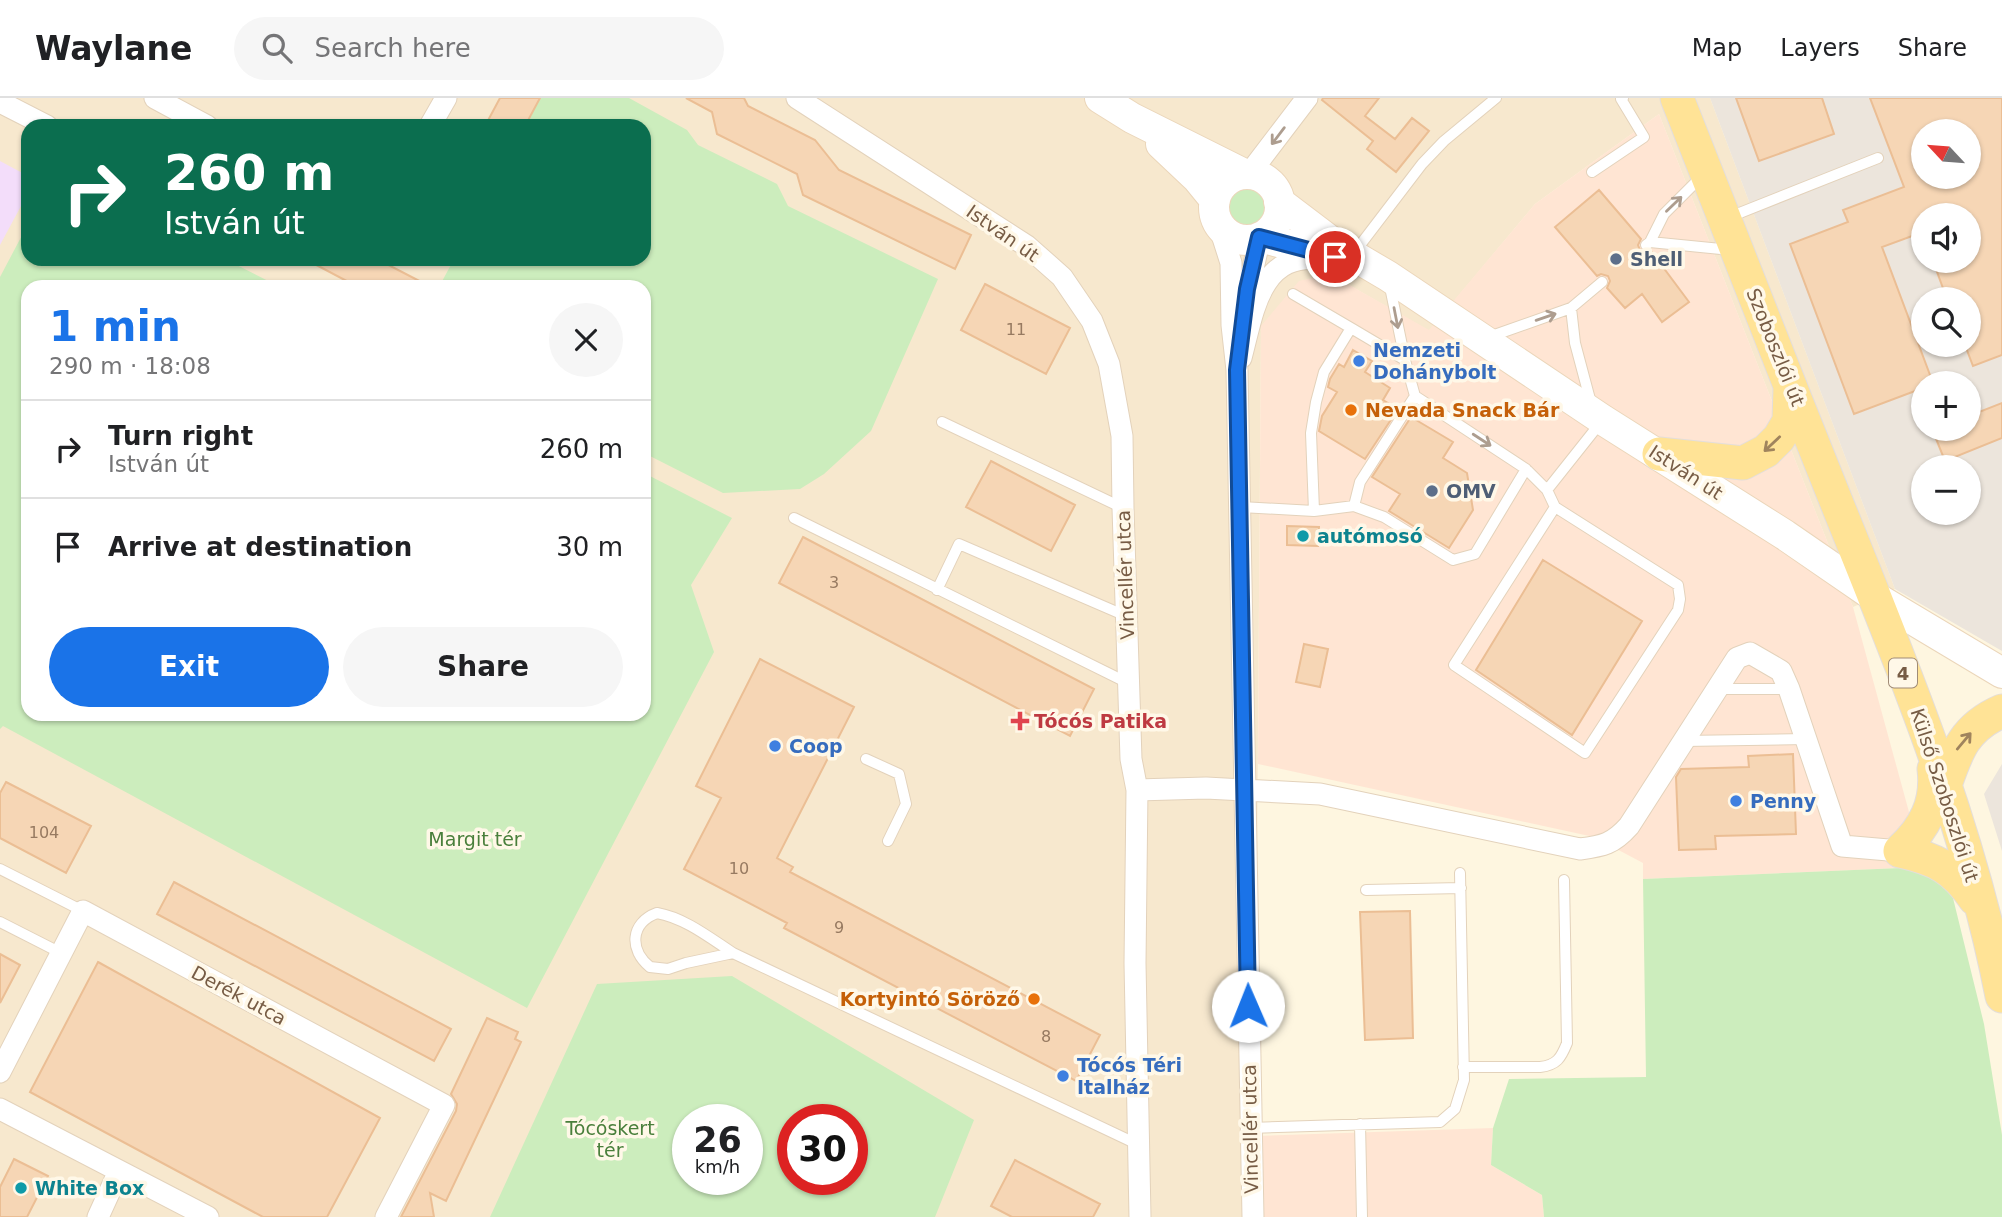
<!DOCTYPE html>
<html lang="en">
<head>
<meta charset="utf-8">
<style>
	:root { --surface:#fff; --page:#f6f6f6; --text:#202124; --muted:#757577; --line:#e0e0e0; --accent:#1a73e8 }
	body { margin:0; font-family:"DejaVu Sans",sans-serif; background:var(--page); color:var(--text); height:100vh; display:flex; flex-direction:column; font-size:26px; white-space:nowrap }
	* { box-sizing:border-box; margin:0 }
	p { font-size:23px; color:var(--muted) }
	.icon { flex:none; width:38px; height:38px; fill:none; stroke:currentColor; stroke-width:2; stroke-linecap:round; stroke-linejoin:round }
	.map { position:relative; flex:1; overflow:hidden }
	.side { position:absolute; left:21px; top:182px; width:630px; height:441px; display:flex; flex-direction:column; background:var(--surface); border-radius:21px; box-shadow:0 2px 5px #0004 }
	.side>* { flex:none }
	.top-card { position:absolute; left:21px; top:21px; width:630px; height:147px; border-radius:21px; box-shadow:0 2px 5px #0004; background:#0b6e4f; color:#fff; overflow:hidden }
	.needle { width:46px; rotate:296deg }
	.tools { position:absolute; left:1911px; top:21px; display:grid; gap:14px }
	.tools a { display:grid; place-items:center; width:70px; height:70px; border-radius:50%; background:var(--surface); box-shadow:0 2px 5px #0004; font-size:35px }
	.speed { position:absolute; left:672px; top:1006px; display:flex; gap:14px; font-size:35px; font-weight:700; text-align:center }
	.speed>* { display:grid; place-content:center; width:91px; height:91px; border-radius:50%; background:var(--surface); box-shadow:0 2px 5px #0004; line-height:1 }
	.speed small { font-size:18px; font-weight:400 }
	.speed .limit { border:10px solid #d22; background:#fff; color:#111 }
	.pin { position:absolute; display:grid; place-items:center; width:60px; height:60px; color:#fff; margin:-30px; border:4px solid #fff; border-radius:50%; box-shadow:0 2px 7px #0007 }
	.me { position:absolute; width:77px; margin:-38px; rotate:359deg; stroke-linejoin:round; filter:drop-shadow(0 0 5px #0008) }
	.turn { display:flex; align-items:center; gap:24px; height:147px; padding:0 28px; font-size:32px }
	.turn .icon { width:91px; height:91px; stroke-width:2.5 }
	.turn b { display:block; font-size:49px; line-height:60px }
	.round { display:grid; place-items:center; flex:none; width:74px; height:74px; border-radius:37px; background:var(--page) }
	.overview { display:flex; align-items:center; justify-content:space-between; height:119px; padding:0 28px }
	h1 { font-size:42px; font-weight:700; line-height:52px; color:var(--accent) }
	.cta { display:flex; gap:14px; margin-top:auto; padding:14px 28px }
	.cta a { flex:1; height:80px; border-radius:42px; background:var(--accent); color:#fff; font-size:28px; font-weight:700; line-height:80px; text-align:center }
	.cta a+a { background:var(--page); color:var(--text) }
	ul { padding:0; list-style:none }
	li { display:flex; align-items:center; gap:21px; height:98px; padding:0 28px; border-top:2px solid var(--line) }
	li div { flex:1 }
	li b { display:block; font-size:26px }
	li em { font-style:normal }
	header { display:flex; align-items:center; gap:42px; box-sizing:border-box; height:98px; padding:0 35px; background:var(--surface); border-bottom:2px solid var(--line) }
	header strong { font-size:33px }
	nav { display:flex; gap:38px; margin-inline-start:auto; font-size:24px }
	.search { width:490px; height:63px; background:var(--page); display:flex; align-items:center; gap:18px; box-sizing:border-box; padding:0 24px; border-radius:38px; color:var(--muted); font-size:26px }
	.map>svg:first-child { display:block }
	.residential { fill:#f7e8ce; fill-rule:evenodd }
	.commercial { fill:#ffe5d3 }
	.industrial { fill:#ece5dc; fill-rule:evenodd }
	.education { fill:#f3ddfa }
	.green { fill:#ccedbd; fill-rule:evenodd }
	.building { fill:#f6d6b5; stroke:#ebbe94; stroke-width:2; fill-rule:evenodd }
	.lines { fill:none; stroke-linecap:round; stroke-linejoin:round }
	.lane-casing { stroke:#e3d2bb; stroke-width:12 }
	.street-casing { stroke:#e3d2bb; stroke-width:23 }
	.secondary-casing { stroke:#ebd6ba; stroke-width:32 }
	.primary-casing { stroke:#e4deda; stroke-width:35 }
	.lane { stroke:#fff; stroke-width:10 }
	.street { stroke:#fff; stroke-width:21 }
	.secondary { stroke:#fff; stroke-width:30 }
	.primary { stroke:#ffe396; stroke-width:33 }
	.oneway { stroke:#ad9d8f }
	.oneway2 { stroke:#a0845d }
	.route-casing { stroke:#114b97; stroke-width:18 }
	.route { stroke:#1a73e8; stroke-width:12 }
	.service-dot { fill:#5c6f8a; stroke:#fff8e8; stroke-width:2.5 }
	.shop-dot { fill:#3f7fe0; stroke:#fff8e8; stroke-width:2.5 }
	.food-dot { fill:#e8710a; stroke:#fff8e8; stroke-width:2.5 }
	.culture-dot { fill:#0f9aa8; stroke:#fff8e8; stroke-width:2.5 }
	.health-dot { fill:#e0444e; stroke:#fff8e8; stroke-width:2.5 }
	.labels { text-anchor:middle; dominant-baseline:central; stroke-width:7; stroke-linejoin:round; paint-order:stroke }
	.number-label { font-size:16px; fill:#977a61 }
	.shield { fill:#fff8e8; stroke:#a08b76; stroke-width:2 }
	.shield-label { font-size:18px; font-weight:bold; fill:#775c45 }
	.street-label { font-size:19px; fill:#775c45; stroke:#fff8e8 }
	.service-label { font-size:19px; font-weight:bold; fill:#4e5e75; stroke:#fff8e8; text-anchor:start }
	.shop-label { font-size:19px; font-weight:bold; fill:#366cbe; stroke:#fff8e8; text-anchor:start }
	.food-label { font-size:19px; font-weight:bold; fill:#c56008; stroke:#fff8e8; text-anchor:start }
	.culture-label { font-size:19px; font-weight:bold; fill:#0d838f; stroke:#fff8e8; text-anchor:start }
	.health-label { font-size:19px; font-weight:bold; fill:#be3a42; stroke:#fff8e8; text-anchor:start }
	.park-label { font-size:19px; fill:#497f3b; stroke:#fff8e8 }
</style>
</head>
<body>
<header>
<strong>Waylane</strong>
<div class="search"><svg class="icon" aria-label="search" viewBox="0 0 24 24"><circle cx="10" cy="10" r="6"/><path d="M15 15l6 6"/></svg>Search here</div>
<nav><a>Map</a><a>Layers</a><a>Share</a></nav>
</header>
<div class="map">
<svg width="2002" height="1119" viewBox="0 0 2002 1119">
	<rect width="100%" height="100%" fill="#fef6e0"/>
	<!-- residential -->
	<path class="residential" d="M 0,0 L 1710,0 L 1895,491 L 1853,509 L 1659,16 L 1535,106 L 1429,233 L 1330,176 L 1261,229 L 1255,1038 L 1257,1119 L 0,1119 ZM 28,28 L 644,28 L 644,161 L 28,161 ZM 28,189 L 644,189 L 644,616 L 28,616 ZM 688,1022 L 747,1022 L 747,1082 L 688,1082 ZM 793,1022 L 852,1022 L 852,1082 L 793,1082 Z"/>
	<!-- commercial -->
	<path class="commercial" d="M 1659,16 L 1853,509 L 1924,769 L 1643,781 L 1643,765 L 1594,739 L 1258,666 L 1261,228 L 1299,183 L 1330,176 L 1429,232 L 1535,106 Z
		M 1493,1030 L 1491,1067 L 1542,1097 L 1544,1119 L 1257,1119 L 1255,1038 Z"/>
	<!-- industrial -->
	<path class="industrial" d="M 1710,0 L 2002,0 L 2002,553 L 1895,491 ZM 1923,33 L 1969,33 L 1969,79 L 1923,79 ZM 1923,117 L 1969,117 L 1969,163 L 1923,163 ZM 1923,201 L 1969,201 L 1969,247 L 1923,247 ZM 1923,285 L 1969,285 L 1969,331 L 1923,331 ZM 1923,369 L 1969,369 L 1969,415 L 1923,415 Z
		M 2002,666 L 2002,753 L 1984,696 Z"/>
	<!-- education -->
	<path class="education" d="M 0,63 L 28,78 L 28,95 L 0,147 Z"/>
	<!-- green -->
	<path class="green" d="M 540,0 L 629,0 L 687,32 L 698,47 L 777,86 L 788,108 L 938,181 L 871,333 L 824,376 L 800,391 L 723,395 L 644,355 L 644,189 L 439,189 L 454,161 L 644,161 L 644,28 L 525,28 Z
		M1224 110a24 24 0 1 1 48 0a24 24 0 1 1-48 0Z
		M 28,126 L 28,161 L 225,161 L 280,189 L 28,189 L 28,616 L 644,616 L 644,375 L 732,420 L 691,487 L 714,554 L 527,910 L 3,628 L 0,631 L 0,179 Z
		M 1924,769 L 1952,796 L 1984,926 L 2002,1037 L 2002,1119 L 1544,1119 L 1542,1097 L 1491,1067 L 1493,1030 L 1509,981 L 1646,979 L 1643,781 Z
		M 732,878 L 974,1022 L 935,1119 L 490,1119 L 597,886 ZM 688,1022 L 747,1022 L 747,1082 L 688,1082 ZM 793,1022 L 852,1022 L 852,1082 L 793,1082 Z"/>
	<!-- building -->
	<path class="building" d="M 500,0 L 540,0 L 525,28 L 485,28 Z
		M 686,0 L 744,0 L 748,8 L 815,42 L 839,72 L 971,137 L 955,171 L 803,97 L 797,76 L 717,36 L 712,14 Z
		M 1323,0 L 1379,0 L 1365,18 L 1395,41 L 1412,20 L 1429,33 L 1396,74 L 1367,51 L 1373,43 L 1322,2 Z
		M 1736,0 L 1822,0 L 1834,36 L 1759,63 Z
		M 1870,0 L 2002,0 L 2002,257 L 1973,268 L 1965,247 L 1969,247 L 1969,201 L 1947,201 L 1933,163 L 1969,163 L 1969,117 L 1923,117 L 1923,134 L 1882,149 L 1933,285 L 1923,285 L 1923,290 L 1854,316 L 1790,146 L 1848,124 L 1843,112 L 1904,89 ZM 1923,33 L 1969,33 L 1969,79 L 1923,79 Z
		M 1599,92 L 1641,141 L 1638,147 L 1640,152 L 1646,155 L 1651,153 L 1689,204 L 1662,224 L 1642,196 L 1625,210 L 1607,190 L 1610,183 L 1608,178 L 1601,176 L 1597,178 L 1555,129 Z
		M 305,161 L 377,161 L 431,189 L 358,189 Z
		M 985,186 L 1070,230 L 1046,276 L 961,232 Z
		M 1353,252 L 1372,263 L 1365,274 L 1390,290 L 1383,302 L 1398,311 L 1365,361 L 1319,333 L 1322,318 L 1337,294 L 1328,289 L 1330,281 L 1339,266 L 1344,269 Z
		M 2002,305 L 2002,340 L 1945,363 L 1932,331 L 1969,331 L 1969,318 Z
		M 1411,319 L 1453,344 L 1443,360 L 1467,375 L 1473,412 L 1449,450 L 1389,413 L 1400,396 L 1372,379 Z
		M 991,363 L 1075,407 L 1051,453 L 966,409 Z
		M 1287,428 L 1319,429 L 1318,448 L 1287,447 Z
		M 803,439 L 1094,591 L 1070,638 L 779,485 Z
		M 1543,462 L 1642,523 L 1572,637 L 1476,572 Z
		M 1304,546 L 1328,551 L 1320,589 L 1296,584 Z
		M 760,561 L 854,609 L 777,760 L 793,769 L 790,774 L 1100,937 L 1076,983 L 784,830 L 787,825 L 684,771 L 721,700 L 696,688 Z
		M 1793,656 L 1796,736 L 1715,738 L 1716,751 L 1679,752 L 1676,679 L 1681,671 L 1749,669 L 1748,658 Z
		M 6,684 L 91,728 L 66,775 L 0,740 L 0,695 Z
		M 174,784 L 451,931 L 434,963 L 157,816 Z
		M 1410,813 L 1413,940 L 1365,942 L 1360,814 Z
		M 0,856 L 20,867 L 0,905 Z
		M 98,864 L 380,1020 L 327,1119 L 263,1119 L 30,994 Z
		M 487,920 L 518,934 L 515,941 L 521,944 L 446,1103 L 430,1095 L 434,1119 L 401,1119 L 456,1013 L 457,1006 L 451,996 Z
		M 14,1061 L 48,1078 L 27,1119 L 0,1119 L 0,1089 Z
		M 1015,1062 L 1100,1106 L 1093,1119 L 1012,1119 L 991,1108 Z"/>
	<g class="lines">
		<!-- lane casing -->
		<g class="lane-casing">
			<path id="lane" d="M 1592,74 L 1644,39 L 1621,1 L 1623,0
				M 1727,120 L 1878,60
				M 1650,144 L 1731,152
				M 1646,147 L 1650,144 L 1664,116 L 1703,77
				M 1354,155 L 1422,66 L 1444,43 L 1496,0
				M 1389,184 L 1405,262 L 1415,298 L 1526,371
				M 1293,196 L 1351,230
				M 1571,210 L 1575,245 L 1591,305
				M 1486,240 L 1571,210 L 1602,184
				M 942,324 L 1123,410
				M 1354,408 L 1360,384 L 1415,298
				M 1241,409 L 1314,413 L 1354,408 L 1384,419 L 1453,462 L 1475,456 L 1526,371 L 1547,392
				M 1555,409 L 1678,487 L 1680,501 L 1678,512 L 1585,655 L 1454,567 L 1555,409 L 1547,392 L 1601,324
				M 1314,413 L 1311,335 L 1316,304 L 1324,274 L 1351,230 L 1405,262
				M 794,420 L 1128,585
				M 937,492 L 959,446 L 1126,518
				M 1716,591 L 1789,591
				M 1684,643 L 1806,641
				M 866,661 L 899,676 L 906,706 L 888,743
				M 0,771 L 83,813
				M 1366,792 L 1461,790
				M 657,815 C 685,820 710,840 733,855 L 686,865 L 668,871 L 650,869 C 629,852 630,825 657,815 Z
				M 0,824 L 61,855
				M 733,855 L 1139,1047
				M 1463,969 L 1540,969 C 1557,967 1561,960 1567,945 L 1564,782
				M 1360,1026 L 1362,1119
				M 1250,1030 L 1440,1024 L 1455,1011 L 1464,982 L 1460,775"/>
		</g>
		<!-- street casing -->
		<g class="street-casing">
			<path id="street" d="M 155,0 L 207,28
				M 797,0 L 1027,148 L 1062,179 L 1092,223 L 1109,266 L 1122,338 L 1123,410 L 1131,661 L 1137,692 L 1135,865 L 1140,1119
				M 0,4 L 47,28
				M 430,28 L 446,0
				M 1249,76 L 1307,0
				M 1218,124 L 1231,165 L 1232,227 L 1237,272 L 1253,1119
				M 1245,207 L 1260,139
				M 1241,260 C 1253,216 1259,154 1320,161
				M 1137,692 L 1206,690 L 1320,696 L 1580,751 C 1603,748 1613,746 1629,728 L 1737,560 L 1750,555 L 1781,573 L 1789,591 L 1842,748 L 1900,753
				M 0,974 L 83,813 L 444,1007 L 386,1119
				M 0,1011 L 208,1119
				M 98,1119 L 119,1073"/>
		</g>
		<!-- secondary casing -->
		<g class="secondary-casing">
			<path id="secondary" d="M 1100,0 L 1132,20 L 1244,76
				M 1161,46 L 1197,80 L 1215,102
				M1214 109a33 33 0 1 1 66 0a33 33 0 1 1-66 0Z
				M 1279,104 L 1337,148 L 1388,178 L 1603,322 L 1785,437 L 1875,499 L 2002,575
				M 1260,139 L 1344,162"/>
		</g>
		<!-- primary casing -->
		<g class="primary-casing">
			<path id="primary" d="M 1677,0 C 1730,134 1782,269 1836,403 C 1901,564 1969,727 2002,898
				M 1659,356 L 1743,365 L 1766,353 L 1779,340 L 1789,323 L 1790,290
				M 1945,687 C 1957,652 1965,629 2002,613
				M 1900,753 C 1925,730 1938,705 1934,671
				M 1900,753 C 1936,761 1954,770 1975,801"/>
		</g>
		<!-- lane -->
		<use href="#lane" class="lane"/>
		<!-- street -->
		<use href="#street" class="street"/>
		<!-- secondary -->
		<use href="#secondary" class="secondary"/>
		<!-- primary -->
		<use href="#primary" class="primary"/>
	</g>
	<!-- one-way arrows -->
	<defs><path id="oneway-shaft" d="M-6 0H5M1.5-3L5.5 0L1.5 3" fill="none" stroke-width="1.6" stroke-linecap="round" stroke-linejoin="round" transform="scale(1.75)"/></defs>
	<g class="oneway">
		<use href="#oneway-shaft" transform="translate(1278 38) rotate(127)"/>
		<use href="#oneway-shaft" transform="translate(1674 106) rotate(-44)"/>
		<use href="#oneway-shaft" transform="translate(1546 219) rotate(-19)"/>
		<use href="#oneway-shaft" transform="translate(1396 220) rotate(79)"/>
		<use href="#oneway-shaft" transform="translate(1482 342) rotate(33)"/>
	</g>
	<g class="oneway2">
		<use href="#oneway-shaft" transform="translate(1772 346) rotate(137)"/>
		<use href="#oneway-shaft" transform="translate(1964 643) rotate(-50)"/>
	</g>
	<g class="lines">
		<!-- route casing -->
		<g class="route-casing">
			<path id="route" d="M 1248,908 L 1237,272 L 1247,191 L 1259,139 L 1335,159"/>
		</g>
		<!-- route -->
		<use href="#route" class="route"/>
	</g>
	<!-- markers -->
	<g class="service-dot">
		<circle cx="1616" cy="161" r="7"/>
		<circle cx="1432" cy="393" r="7"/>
	</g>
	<g class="shop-dot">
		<circle cx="1359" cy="263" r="7"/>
		<circle cx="775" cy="648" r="7"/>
		<circle cx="1736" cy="703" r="7"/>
		<circle cx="1063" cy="978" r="7"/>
	</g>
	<g class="food-dot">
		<circle cx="1351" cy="312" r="7"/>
		<circle cx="1034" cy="901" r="7"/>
	</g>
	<g class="culture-dot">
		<circle cx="1303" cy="438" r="7"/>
		<circle cx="21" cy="1090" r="7"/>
	</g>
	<path class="health-dot" d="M1016.5 612.5h7v7h7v7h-7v7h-7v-7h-7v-7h7z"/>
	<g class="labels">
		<!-- number labels -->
		<g class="number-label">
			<text x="1016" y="231">11</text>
			<text x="834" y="484">3</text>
			<text x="44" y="734">104</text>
			<text x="739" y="770">10</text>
			<text x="839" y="829">9</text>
			<text x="1046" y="938">8</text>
		</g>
		<!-- shield labels -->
		<rect class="shield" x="1889" y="560.5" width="28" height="29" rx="5"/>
		<g class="shield-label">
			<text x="1903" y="575">4</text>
		</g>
		<!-- street labels -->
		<g class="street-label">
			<text transform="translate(1003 135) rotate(35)">István út</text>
			<text transform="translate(1776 249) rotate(68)">Szoboszlói út</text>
			<text transform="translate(1686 374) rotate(33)">István út</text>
			<text transform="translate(1125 477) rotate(-92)">Vincellér utca</text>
			<text transform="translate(1945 697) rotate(72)">Külső Szoboszlói út</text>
			<text transform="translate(239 897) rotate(28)">Derék utca</text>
			<text transform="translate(1250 1031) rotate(-91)">Vincellér utca</text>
		</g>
		<!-- service labels -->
		<g class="service-label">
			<text x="1630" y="161">Shell</text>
			<text x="1446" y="393">OMV</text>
		</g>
		<!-- shop labels -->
		<g class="shop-label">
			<text x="1373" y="252">Nemzeti<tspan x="1373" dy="22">Dohánybolt</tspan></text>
			<text x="789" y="648">Coop</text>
			<text x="1750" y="703">Penny</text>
			<text x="1077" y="967">Tócós Téri<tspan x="1077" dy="22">Italház</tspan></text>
		</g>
		<!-- food labels -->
		<g class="food-label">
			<text x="1365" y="312">Nevada Snack Bár</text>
			<text x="1020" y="901" text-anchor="end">Kortyintó Söröző</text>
		</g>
		<!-- culture labels -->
		<g class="culture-label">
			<text x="1317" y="438">autómosó</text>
			<text x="35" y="1090">White Box</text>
		</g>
		<!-- health labels -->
		<g class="health-label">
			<text x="1034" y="623">Tócós Patika</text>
		</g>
		<!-- park labels -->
		<g class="park-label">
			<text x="475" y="741">Margit tér</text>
			<text x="610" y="1030">Tócóskert<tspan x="610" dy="22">tér</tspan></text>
		</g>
	</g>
</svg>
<div class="tools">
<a><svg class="needle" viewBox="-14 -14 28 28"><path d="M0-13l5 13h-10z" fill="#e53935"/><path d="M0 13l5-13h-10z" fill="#757577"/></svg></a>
<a><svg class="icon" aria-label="sound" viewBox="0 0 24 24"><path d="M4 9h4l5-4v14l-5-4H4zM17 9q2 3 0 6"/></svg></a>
<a><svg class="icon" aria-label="search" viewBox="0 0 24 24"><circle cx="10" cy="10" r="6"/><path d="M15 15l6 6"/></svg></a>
<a>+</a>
<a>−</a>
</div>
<div class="speed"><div>26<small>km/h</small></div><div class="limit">30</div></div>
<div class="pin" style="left:1335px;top:159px;background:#d93025"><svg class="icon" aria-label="arrive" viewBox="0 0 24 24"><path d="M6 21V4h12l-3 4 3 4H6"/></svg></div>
<svg class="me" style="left:1248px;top:908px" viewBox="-20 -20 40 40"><circle r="19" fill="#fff"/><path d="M0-13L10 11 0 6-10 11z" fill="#1a73e8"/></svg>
<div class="top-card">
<div class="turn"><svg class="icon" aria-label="right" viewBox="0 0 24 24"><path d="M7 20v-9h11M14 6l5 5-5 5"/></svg><div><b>260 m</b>István út</div></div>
</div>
<section class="side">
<div class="overview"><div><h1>1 min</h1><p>290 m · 18:08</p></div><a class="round"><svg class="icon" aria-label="close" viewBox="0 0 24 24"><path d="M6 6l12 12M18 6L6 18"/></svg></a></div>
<ul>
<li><svg class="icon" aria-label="right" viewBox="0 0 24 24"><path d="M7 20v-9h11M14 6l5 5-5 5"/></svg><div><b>Turn right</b><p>István út</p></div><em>260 m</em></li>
<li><svg class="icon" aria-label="arrive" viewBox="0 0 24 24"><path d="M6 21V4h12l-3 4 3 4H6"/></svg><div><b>Arrive at destination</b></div><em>30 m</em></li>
</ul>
<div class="cta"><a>Exit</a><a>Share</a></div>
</section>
</div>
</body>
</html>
